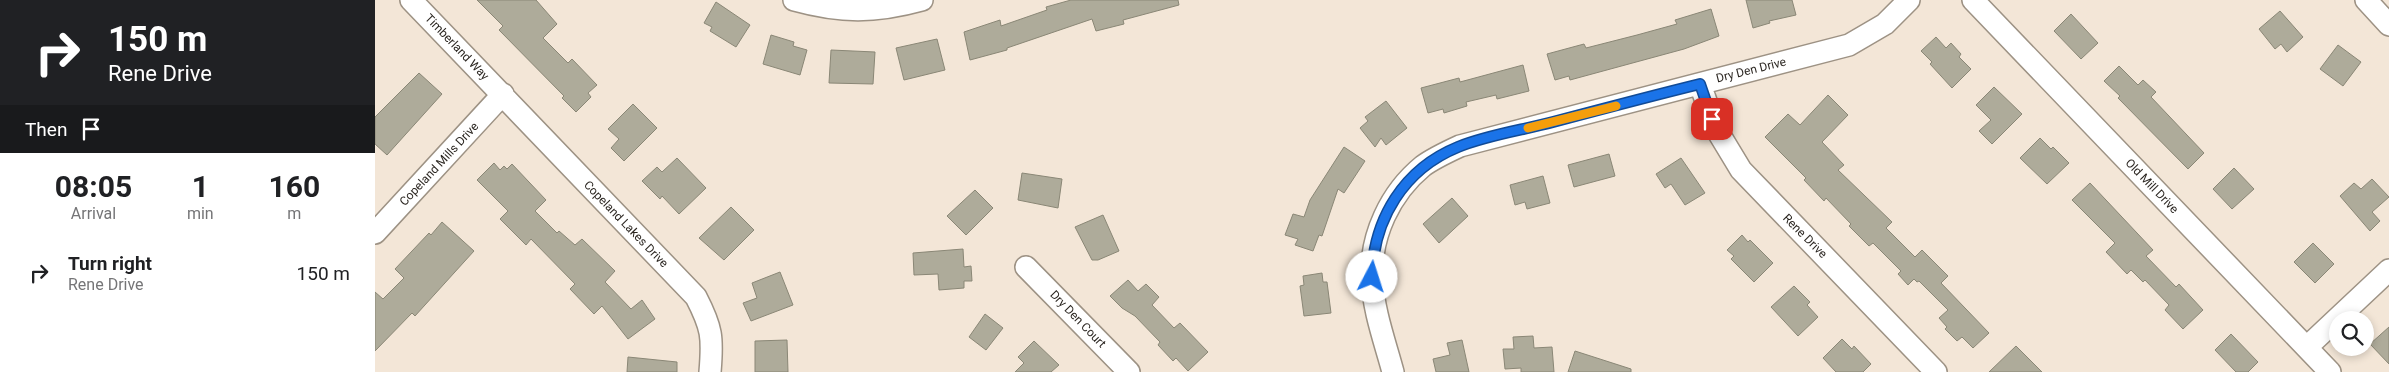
<!DOCTYPE html>
<html lang="en">
<head>
<meta charset="utf-8">
<style>
	:root { --surface:#fff; --page:#f6f6f6; --text:#202124; --muted:#757577 }
	body { margin:0; font-family:Roboto,sans-serif; background:var(--page); color:var(--text); height:100vh; display:flex; flex-direction:column; font-size:19px; white-space:nowrap }
	* { box-sizing:border-box; margin:0 }
	p { font-size:16px; color:var(--muted) }
	.icon { flex:none; width:28px; height:28px; fill:none; stroke:currentColor; stroke-width:2; stroke-linecap:round; stroke-linejoin:round }
	.map { position:relative; flex:1; overflow:hidden }
	.details { display:flex; flex-direction:column; background:var(--surface); width:375px }
	.details>* { flex:none }
	.hud { background:#202124; color:#fff; overflow:hidden }
	.buttons { position:absolute; left:1954px; top:311px; display:grid; gap:10px }
	.buttons a { display:grid; place-items:center; width:45px; height:45px; border-radius:50%; background:var(--surface); box-shadow:0 2px 8px #0003; font-size:25px }
	.pin { position:absolute; display:grid; place-items:center; width:42px; height:42px; color:#fff; margin:-21px; border-radius:10px; box-shadow:0 2px 8px #0006 }
	.me { position:absolute; width:55px; margin:-28px; rotate:5deg; stroke-linejoin:round; filter:drop-shadow(0 0 4px #0008) }
	.turn { display:flex; align-items:center; gap:18px; height:105px; padding:0 25px; font-size:22px }
	.turn .icon { width:65px; height:65px; stroke-width:2.5 }
	.turn b { display:block; font-size:35px; line-height:42px }
	.then { display:flex; align-items:center; height:48px; padding:0 25px; background:#0003; gap:10px; font-size:19px }
	.eta { display:flex; justify-content:space-evenly; align-items:center; height:85px; text-align:center }
	.eta b { font-size:30px; font-weight:700; line-height:35px }
	ul { padding:0; list-style:none }
	li { display:flex; align-items:center; gap:15px; height:70px; padding:0 25px }
	li div { flex:1 }
	li b { display:block; font-size:19px }
	li em { font-style:normal }
	main { display:flex; flex:1; min-height:0 }
	.map>svg:first-child { display:block }
	.building { fill:#aeab9a; stroke:#8a8776 }
	.lines { fill:none; stroke-linecap:round; stroke-linejoin:round }
	.street-casing { stroke:#9d9284; stroke-width:24 }
	.street { stroke:#fff; stroke-width:21 }
	.route-casing { stroke:#114b97; stroke-width:12 }
	.route { stroke:#1a73e8; stroke-width:9 }
	.slow { stroke:#f59e0b; stroke-width:9 }
	.labels { text-anchor:middle; dominant-baseline:central; stroke-width:4; stroke-linejoin:round; paint-order:stroke }
	.street-label { font-size:12px; fill:#2c2722; stroke:#fff }
</style>
</head>
<body>
<main>
<section class="details">
<div class="hud">
<div class="turn"><svg class="icon" aria-label="right" viewBox="0 0 24 24"><path d="M7 20v-9h11M14 6l5 5-5 5"/></svg><div><b>150 m</b>Rene Drive</div></div>
<div class="then">Then<svg class="icon" aria-label="arrive" viewBox="0 0 24 24"><path d="M6 21V4h12l-3 4 3 4H6"/></svg></div>
</div>
<div class="eta">
<div><b>08:05</b><p>Arrival</p></div>
<div><b>1</b><p>min</p></div>
<div><b>160</b><p>m</p></div>
</div>
<ul>
<li><svg class="icon" aria-label="right" viewBox="0 0 24 24"><path d="M7 20v-9h11M14 6l5 5-5 5"/></svg><div><b>Turn right</b><p>Rene Drive</p></div><em>150 m</em></li>
</ul>
</section>
<div class="map">
<svg width="2014" height="372" viewBox="0 0 2014 372">
	<rect width="100%" height="100%" fill="#f3e6d7"/>
	<!-- building -->
	<path class="building" d="M 102,0 L 161,0 L 182,24 L 168,38 L 193,63 L 197,59 L 222,85 L 213,93 L 216,97 L 201,112 L 187,98 L 189,96 L 124,30 L 128,26 Z
		M 696,0 L 803,0 L 804,5 L 748,20 L 749,24 L 721,31 L 717,19 L 632,48 L 632,50 L 595,60 L 589,32 L 625,20 L 626,26 L 672,10 L 671,7 Z
		M 1371,0 L 1417,0 L 1421,15 L 1394,21 L 1395,23 L 1378,28 Z
		M 341,2 L 375,25 L 361,47 L 335,31 L 337,27 L 329,23 Z
		M 1336,9 L 1344,36 L 1309,49 L 1195,80 L 1194,76 L 1180,80 L 1172,54 L 1209,44 L 1211,48 L 1262,35 L 1302,24 L 1300,20 Z
		M 1905,11 L 1928,37 L 1912,52 L 1906,44 L 1900,49 L 1884,29 Z
		M 1696,14 L 1723,43 L 1706,59 L 1679,31 Z
		M 396,35 L 419,42 L 418,46 L 432,50 L 425,75 L 388,64 Z
		M 1561,37 L 1571,48 L 1576,43 L 1586,54 L 1584,57 L 1596,69 L 1577,88 L 1555,64 L 1557,62 L 1546,51 Z
		M 562,39 L 570,70 L 529,80 L 521,48 Z
		M 1963,45 L 1986,62 L 1968,86 L 1945,69 Z
		M 456,50 L 500,52 L 498,84 L 454,83 Z
		M 1148,65 L 1154,91 L 1122,99 L 1121,95 L 1091,102 L 1092,106 L 1069,113 L 1068,109 L 1053,113 L 1046,88 L 1084,78 L 1085,82 Z
		M 1744,66 L 1763,85 L 1768,80 L 1781,92 L 1776,97 L 1829,153 L 1813,169 L 1743,98 L 1745,96 L 1729,81 Z
		M 44,73 L 67,94 L 12,155 L 0,144 L 0,117 Z
		M 1619,87 L 1647,114 L 1617,144 L 1604,131 L 1616,120 L 1601,105 Z
		M 1453,95 L 1473,115 L 1447,142 L 1469,165 L 1463,170 L 1517,222 L 1511,228 L 1540,257 L 1547,250 L 1573,276 L 1566,283 L 1614,333 L 1598,348 L 1587,337 L 1582,341 L 1570,329 L 1572,327 L 1564,318 L 1573,310 L 1544,281 L 1542,282 L 1539,279 L 1533,285 L 1523,274 L 1526,271 L 1498,243 L 1494,246 L 1474,226 L 1476,224 L 1451,198 L 1449,201 L 1429,180 L 1431,178 L 1390,137 L 1413,114 L 1425,125 Z
		M 1011,101 L 1032,128 L 1011,145 L 1006,138 L 1000,147 L 985,128 L 993,121 L 990,117 Z
		M 258,104 L 282,128 L 249,161 L 236,148 L 244,139 L 233,129 Z
		M 1665,138 L 1676,149 L 1678,147 L 1694,163 L 1672,184 L 1645,158 Z
		M 969,147 L 990,161 L 969,193 L 963,189 L 947,236 L 944,235 L 938,251 L 920,245 L 923,239 L 910,235 L 918,214 L 929,217 L 935,200 Z
		M 1234,154 L 1240,176 L 1199,187 L 1193,165 Z
		M 302,158 L 331,188 L 304,214 L 287,196 L 285,199 L 267,181 L 282,167 L 287,172 Z
		M 1306,158 L 1330,193 L 1310,205 L 1296,184 L 1290,188 L 1281,174 Z
		M 119,163 L 125,170 L 129,166 L 132,169 L 137,164 L 171,200 L 160,211 L 182,233 L 184,231 L 200,245 L 207,239 L 240,271 L 230,282 L 256,309 L 267,300 L 280,319 L 253,339 L 227,306 L 219,314 L 195,289 L 200,284 L 156,239 L 151,245 L 125,219 L 133,211 L 102,180 Z
		M 1859,168 L 1879,189 L 1857,209 L 1838,189 Z
		M 647,173 L 687,179 L 683,208 L 643,200 Z
		M 1168,176 L 1175,203 L 1152,209 L 1150,202 L 1140,205 L 1135,185 Z
		M 1997,179 L 2014,197 L 1997,212 L 2005,221 L 1995,231 L 1965,196 L 1979,183 L 1986,189 Z
		M 1715,183 L 1778,250 L 1771,256 L 1801,287 L 1804,284 L 1828,310 L 1808,329 L 1790,310 L 1794,305 L 1770,280 L 1768,282 L 1756,270 L 1752,274 L 1731,252 L 1740,243 L 1697,200 Z
		M 600,190 L 618,208 L 591,235 L 572,216 Z
		M 1077,198 L 1093,216 L 1064,243 L 1048,224 Z
		M 356,207 L 379,230 L 349,260 L 324,238 Z
		M 728,215 L 744,251 L 723,260 L 717,260 L 700,227 Z
		M 67,222 L 99,251 L 40,316 L 37,313 L 0,351 L 0,292 L 8,299 L 29,278 L 20,269 L 54,233 L 56,235 Z
		M 1367,235 L 1373,242 L 1375,240 L 1398,263 L 1379,282 L 1356,259 L 1359,256 L 1352,250 Z
		M 1938,243 L 1959,264 L 1940,283 L 1919,262 Z
		M 588,249 L 589,267 L 596,266 L 597,281 L 589,281 L 589,288 L 564,290 L 563,274 L 539,275 L 538,253 Z
		M 405,272 L 418,305 L 376,321 L 368,303 L 382,298 L 377,283 Z
		M 947,273 L 948,282 L 952,282 L 956,313 L 929,316 L 925,286 L 929,285 L 928,276 Z
		M 753,280 L 763,291 L 771,284 L 784,297 L 777,305 L 799,328 L 805,323 L 833,352 L 813,371 L 801,358 L 798,361 L 783,345 L 785,342 L 760,316 L 747,308 L 735,296 Z
		M 1419,286 L 1435,302 L 1432,305 L 1443,317 L 1423,336 L 1396,307 Z
		M 610,314 L 628,328 L 611,350 L 594,337 Z
		M 2014,327 L 2014,364 L 1995,344 Z
		M 1856,334 L 1883,362 L 1873,372 L 1861,372 L 1840,350 Z
		M 1158,336 L 1159,348 L 1177,347 L 1179,372 L 1146,372 L 1146,368 L 1130,369 L 1128,349 L 1139,349 L 1138,337 Z
		M 1467,339 L 1477,349 L 1479,346 L 1496,364 L 1488,372 L 1461,372 L 1448,358 Z
		M 412,340 L 413,372 L 380,372 L 380,341 Z
		M 1087,340 L 1094,372 L 1061,372 L 1058,359 L 1075,355 L 1072,343 Z
		M 659,341 L 684,365 L 676,372 L 640,372 L 649,363 L 643,357 Z
		M 1641,346 L 1667,372 L 1614,372 Z
		M 1200,351 L 1256,369 L 1256,372 L 1193,372 Z
		M 253,357 L 302,362 L 302,372 L 252,372 Z"/>
	<g class="lines">
		<!-- street casing -->
		<g class="street-casing">
			<path id="street" d="M 36,0 L 321,297 C 337,328 338,337 335,372
				M 419,0 C 466,13 500,13 547,0
				M 1598,0 L 1955,372
				M 1991,0 L 2014,25
				M 1325,84 L 1340,127 L 1366,170 L 1561,372
				M 0,233 L 128,94
				M 651,267 L 754,372
				M 1932,347 L 2014,270
				M 1018,372 C 1010,342 998,310 997,278 C 995,236 1015,193 1048,166 C 1059,158 1072,152 1085,146 L 1474,45 L 1510,24 L 1534,0"/>
		</g>
		<!-- street -->
		<use href="#street" class="street"/>
	</g>
	<g class="lines">
		<!-- route casing -->
		<g class="route-casing">
			<path id="route" d="M 997,277 C 998,219 1029,169 1083,147 C 1112,135 1148,130 1178,122 C 1227,109 1276,96 1325,84 L 1337,119"/>
		</g>
		<!-- route -->
		<use href="#route" class="route"/>
		<!-- slow -->
		<path class="slow" d="M 1153,128 L 1241,106"/>
	</g>
	<g class="labels">
		<!-- street labels -->
		<g class="street-label">
			<text transform="translate(82 47) rotate(46)">Timberland Way</text>
			<text transform="translate(1376 70) rotate(-14)">Dry Den Drive</text>
			<text transform="translate(64 164) rotate(-47)">Copeland Mills Drive</text>
			<text transform="translate(1777 186) rotate(46)">Old Mill Drive</text>
			<text transform="translate(251 224) rotate(46)">Copeland Lakes Drive</text>
			<text transform="translate(1430 236) rotate(45)">Rene Drive</text>
			<text transform="translate(703 319) rotate(46)">Dry Den Court</text>
		</g>
	</g>
</svg>
<div class="buttons">
<a><svg class="icon" aria-label="search" viewBox="0 0 24 24"><circle cx="10" cy="10" r="6"/><path d="M15 15l6 6"/></svg></a>
</div>
<div class="pin" style="left:1337px;top:119px;background:#d93025"><svg class="icon" aria-label="arrive" viewBox="0 0 24 24"><path d="M6 21V4h12l-3 4 3 4H6"/></svg></div>
<svg class="me" style="left:997px;top:277px" viewBox="-20 -20 40 40"><circle r="19" fill="#fff"/><path d="M0-13L10 11 0 6-10 11z" fill="#1a73e8"/></svg>
</div>
</main>
</body>
</html>
